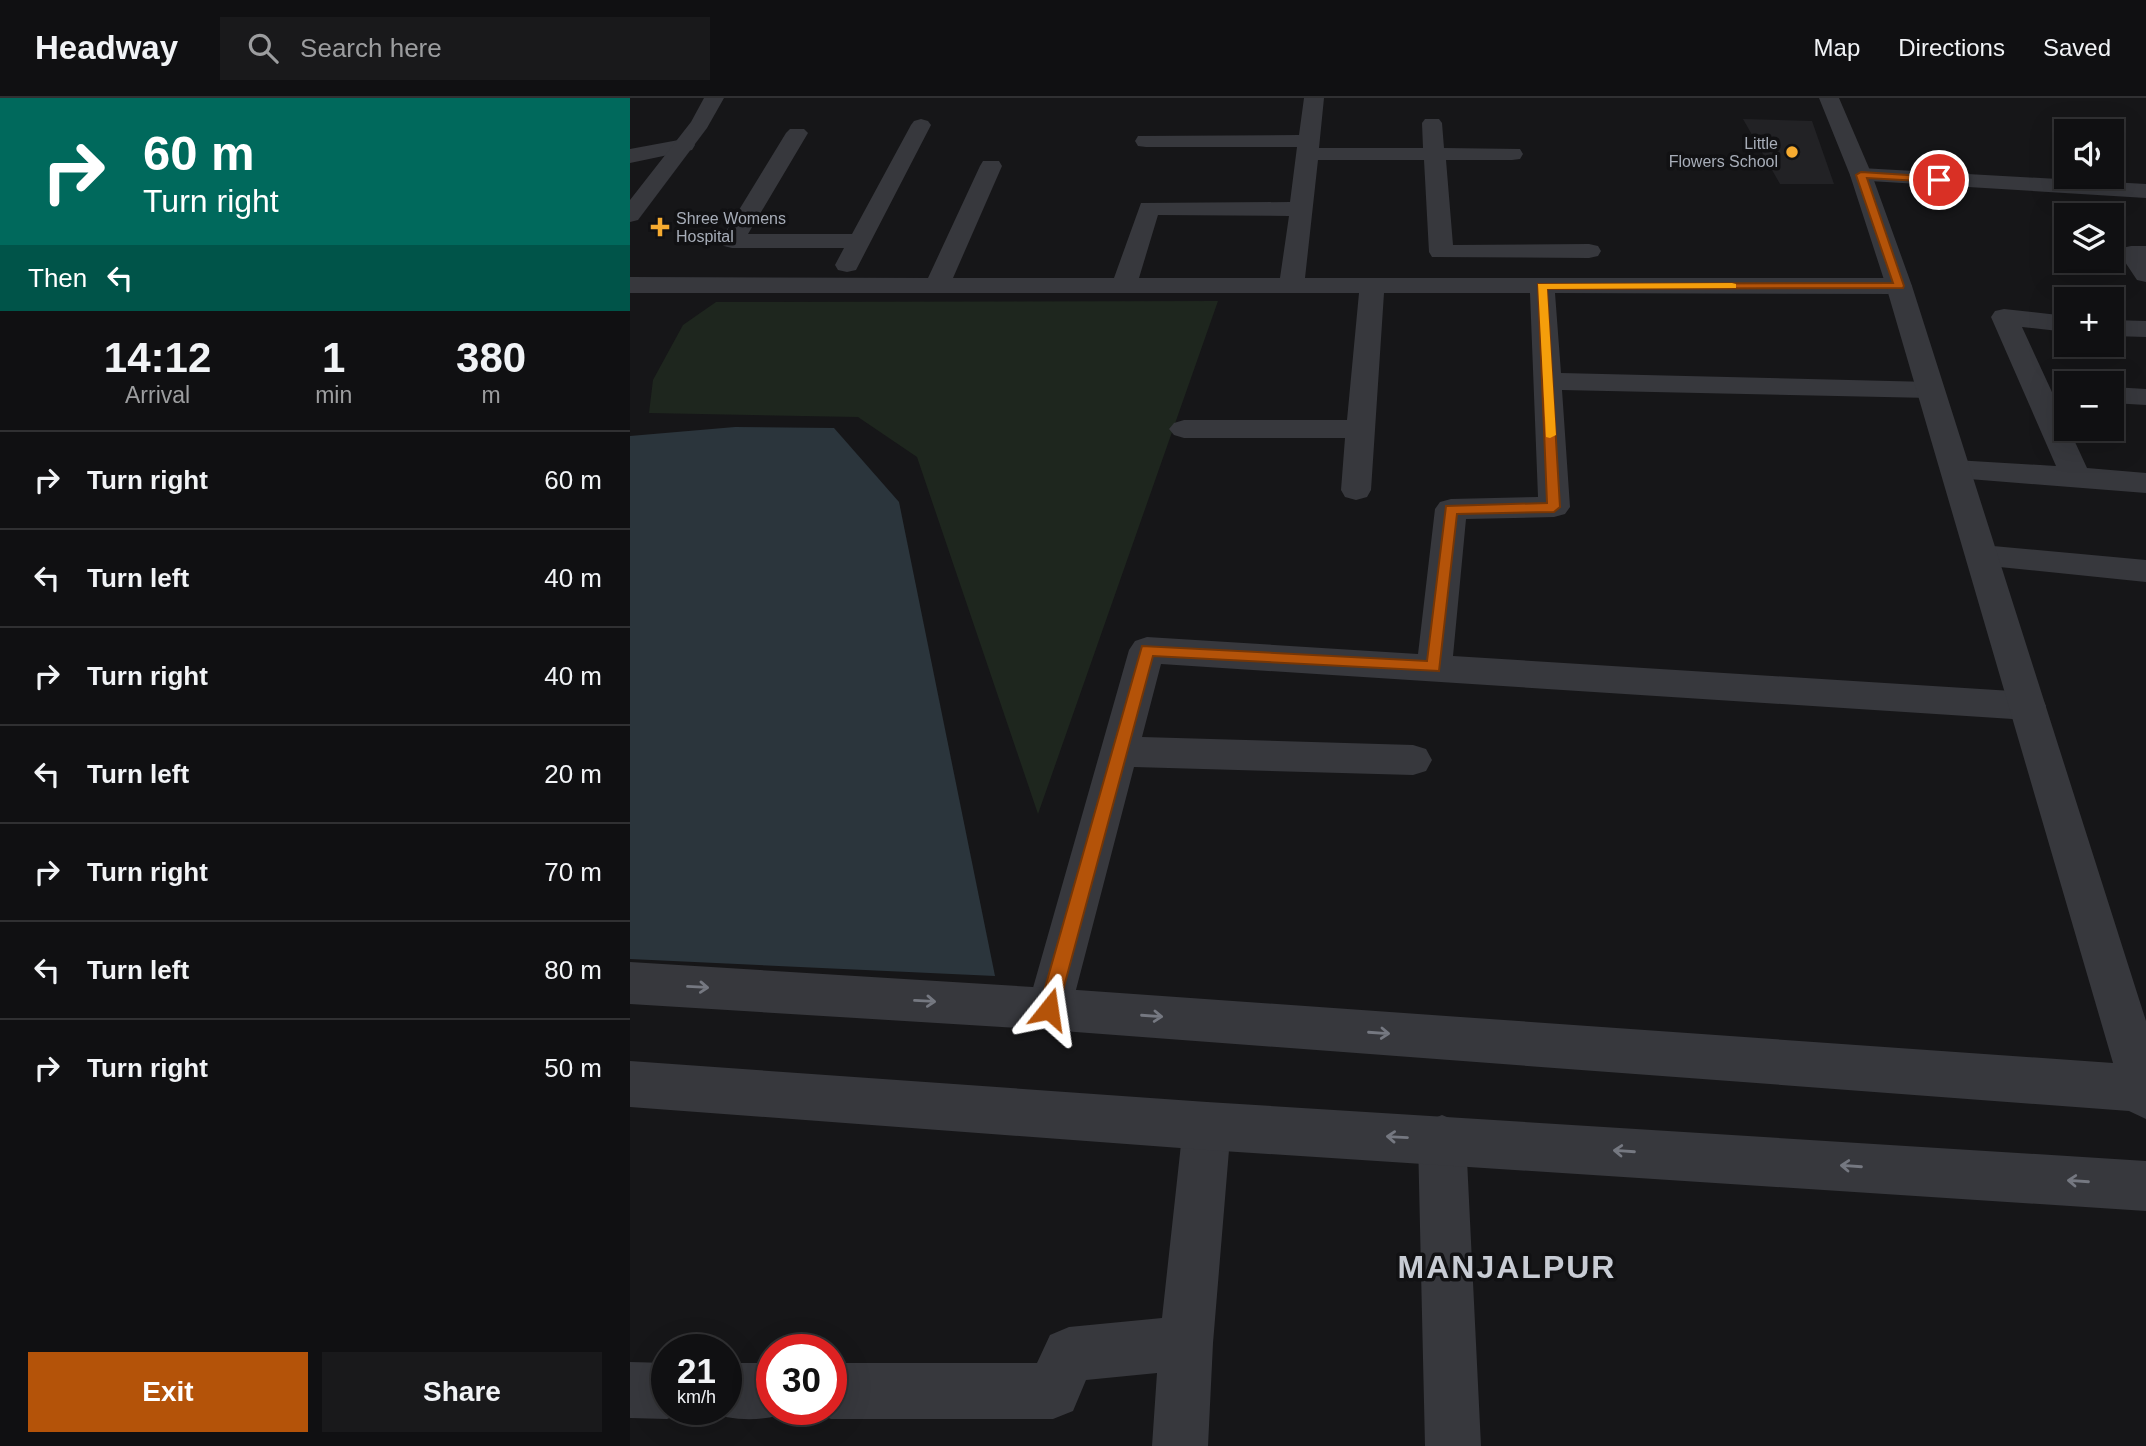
<!DOCTYPE html>
<html lang="en">
<head>
<meta charset="utf-8">
<style>
	:root { --surface:#101012; --page:#19191b; --text:#f1f3f6; --muted:#9c9d9f; --line:#303032; --accent:#b45309 }
	body { margin:0; font-family:Helvetica,sans-serif; background:var(--page); color:var(--text); height:100vh; display:flex; flex-direction:column; font-size:26px; white-space:nowrap }
	* { box-sizing:border-box; margin:0 }
	p { font-size:23px; color:var(--muted) }
	.icon { flex:none; width:38px; height:38px; fill:none; stroke:currentColor; stroke-width:2; stroke-linecap:round; stroke-linejoin:round }
	.map { position:relative; flex:1; overflow:hidden }
	.panel { display:flex; flex-direction:column; background:var(--surface); width:630px }
	.panel>* { flex:none }
	.hud { background:#00695c; color:#fff; overflow:hidden }
	.fabs { position:absolute; left:1424px; top:21px; display:grid; gap:14px }
	.fabs a { display:grid; place-items:center; width:70px; height:70px; border-radius:0px; background:var(--surface); box-shadow:0 7px 28px #0002,0 0 0 2px var(--line); font-size:35px }
	.speed { position:absolute; left:21px; top:1236px; display:flex; gap:14px; font-size:35px; font-weight:700; text-align:center }
	.speed>* { display:grid; place-content:center; width:91px; height:91px; border-radius:50%; background:var(--surface); box-shadow:0 7px 28px #0002,0 0 0 2px var(--line); line-height:1 }
	.speed small { font-size:18px; font-weight:400 }
	.speed .limit { border:10px solid #d22; background:#fff; color:#111 }
	.pin { position:absolute; display:grid; place-items:center; width:60px; height:60px; color:#fff; margin:-30px; border:4px solid #fff; border-radius:50%; box-shadow:0 2px 7px #0007 }
	.me { position:absolute; width:77px; margin:-38px; rotate:15deg; stroke-linejoin:round; filter:drop-shadow(0 0 5px #0008) }
	.turn { display:flex; align-items:center; gap:24px; height:147px; padding:0 28px; font-size:32px }
	.turn .icon { width:91px; height:91px; stroke-width:2.5 }
	.turn b { display:block; font-size:49px; line-height:60px }
	.then { display:flex; align-items:center; height:66px; padding:0 28px; background:#0003; gap:14px; font-size:26px }
	.eta { display:flex; justify-content:space-evenly; align-items:center; height:119px; text-align:center }
	.eta b { font-size:42px; font-weight:700; line-height:49px }
	.action { display:flex; gap:14px; margin-top:auto; padding:14px 28px }
	.action a { flex:1; height:80px; border-radius:0px; background:var(--accent); color:#fff; font-size:28px; font-weight:700; line-height:80px; text-align:center }
	.action a+a { background:var(--page); color:var(--text) }
	ul { padding:0; list-style:none }
	li { display:flex; align-items:center; gap:21px; height:98px; padding:0 28px; border-top:2px solid var(--line) }
	li div { flex:1 }
	li b { display:block; font-size:26px }
	li em { font-style:normal }
	header { display:flex; align-items:center; gap:42px; box-sizing:border-box; height:98px; padding:0 35px; background:var(--surface); border-bottom:2px solid var(--line) }
	header strong { font-size:33px }
	nav { display:flex; gap:38px; margin-inline-start:auto; font-size:24px }
	.search { width:490px; height:63px; background:var(--page); display:flex; align-items:center; gap:18px; box-sizing:border-box; padding:0 24px; border-radius:0px; color:var(--muted); font-size:26px }
	main { display:flex; flex:1; min-height:0 }
	.map>svg:first-child { display:block }
	.built { fill:#222225 }
	.green { fill:#1e261e }
	.water { fill:#2b353c }
	.lines { fill:none; stroke-linecap:round; stroke-linejoin:round }
	.minor { fill:#37383d; fill-rule:evenodd }
	.tertiary { fill:#37383d; fill-rule:evenodd }
	.oneway { stroke:#757881 }
	.route { fill:#b45309; stroke:#753606; stroke-width:2 }
	.slow { fill:#f59e0b }
	.poi-dot { fill:#f6ab30; stroke:#111113; stroke-width:2.5 }
	.labels { text-anchor:middle; dominant-baseline:central; stroke-width:7; stroke-linejoin:round; paint-order:stroke }
	.far-poi-label { font-size:16px; fill:#a7adb8; stroke:#111113; text-anchor:end }
	.near-district-label { font-size:32px; font-weight:bold; letter-spacing:2px; fill:#c8ccd4; stroke:#111113 }
</style>
</head>
<body>
<header>
<strong>Headway</strong>
<div class="search"><svg class="icon" aria-label="search" viewBox="0 0 24 24"><circle cx="10" cy="10" r="6"/><path d="M15 15l6 6"/></svg>Search here</div>
<nav><a>Map</a><a>Directions</a><a>Saved</a></nav>
</header>
<main>
<section class="panel">
<div class="hud">
<div class="turn"><svg class="icon" aria-label="right" viewBox="0 0 24 24"><path d="M7 20v-9h11M14 6l5 5-5 5"/></svg><div><b>60 m</b>Turn right</div></div>
<div class="then">Then<svg class="icon" aria-label="left" viewBox="0 0 24 24"><path d="M17 20v-9H6M10 6l-5 5 5 5"/></svg></div>
</div>
<div class="eta">
<div><b>14:12</b><p>Arrival</p></div>
<div><b>1</b><p>min</p></div>
<div><b>380</b><p>m</p></div>
</div>
<ul>
<li><svg class="icon" aria-label="right" viewBox="0 0 24 24"><path d="M7 20v-9h11M14 6l5 5-5 5"/></svg><div><b>Turn right</b></div><em>60 m</em></li>
<li><svg class="icon" aria-label="left" viewBox="0 0 24 24"><path d="M17 20v-9H6M10 6l-5 5 5 5"/></svg><div><b>Turn left</b></div><em>40 m</em></li>
<li><svg class="icon" aria-label="right" viewBox="0 0 24 24"><path d="M7 20v-9h11M14 6l5 5-5 5"/></svg><div><b>Turn right</b></div><em>40 m</em></li>
<li><svg class="icon" aria-label="left" viewBox="0 0 24 24"><path d="M17 20v-9H6M10 6l-5 5 5 5"/></svg><div><b>Turn left</b></div><em>20 m</em></li>
<li><svg class="icon" aria-label="right" viewBox="0 0 24 24"><path d="M7 20v-9h11M14 6l5 5-5 5"/></svg><div><b>Turn right</b></div><em>70 m</em></li>
<li><svg class="icon" aria-label="left" viewBox="0 0 24 24"><path d="M17 20v-9H6M10 6l-5 5 5 5"/></svg><div><b>Turn left</b></div><em>80 m</em></li>
<li><svg class="icon" aria-label="right" viewBox="0 0 24 24"><path d="M7 20v-9h11M14 6l5 5-5 5"/></svg><div><b>Turn right</b></div><em>50 m</em></li>
</ul>
<div class="action"><a>Exit</a><a>Share</a></div>
</section>
<div class="map">
<svg width="1516" height="1348" viewBox="0 0 1516 1348">
	<rect width="100%" height="100%" fill="#161618"/>
	<!-- built -->
	<path class="built" d="M 1113,21 L 1182,23 L 1204,86 L 1150,86 Z"/>
	<!-- green -->
	<path class="green" d="M 588,203 L 408,716 L 287,359 L 228,319 L 19,315 L 23,282 L 53,227 L 86,204 Z"/>
	<!-- water -->
	<path class="water" d="M 105,329 L 204,330 L 269,404 L 365,878 L 0,861 L 0,338 Z"/>
	<g class="lines">
		<!-- minor -->
		<path class="minor" d="M 674,0 L 694,0 L 689,50 L 793,50 L 792,25 L 795,21 L 809,21 L 812,25 L 814,50 L 890,51 L 893,56 L 890,61 L 882,62 L 816,62 L 823,147 L 959,146 L 968,148 L 971,153 L 968,158 L 959,160 L 802,159 L 799,154 L 794,62 L 688,62 L 675,180 L 1269,180 L 1278,183 L 1282,188 L 1278,193 L 1269,196 L 925,195 L 931,275 L 1301,284 L 1311,286 L 1315,292 L 1311,298 L 1301,300 L 932,292 L 940,409 L 935,416 L 924,419 L 836,421 L 823,558 L 1398,594 L 1411,598 L 1416,608 L 1411,618 L 1398,622 L 531,566 L 512,639 L 783,647 L 796,651 L 802,662 L 796,673 L 783,677 L 504,669 L 441,911 L 435,926 L 419,932 L 403,926 L 397,911 L 499,552 L 505,543 L 517,539 L 788,556 L 805,411 L 810,404 L 821,401 L 908,399 L 900,195 L 754,195 L 741,392 L 737,399 L 726,402 L 715,399 L 711,392 L 715,340 L 554,340 L 544,337 L 539,331 L 544,325 L 554,322 L 717,322 L 729,195 L 0,195 L 0,179 L 298,180 L 350,68 L 353,63 L 369,63 L 372,68 L 323,180 L 484,180 L 511,105 L 660,104 L 667,49 L 516,49 L 508,48 L 505,43 L 508,38 L 669,37 ZM 528,117 L 659,118 L 650,180 L 509,180 Z
			M 291,21 L 298,23 L 301,27 L 226,172 L 217,174 L 208,172 L 205,167 L 214,150 L 102,150 L 94,148 L 90,143 L 156,35 L 160,31 L 174,31 L 178,35 L 118,136 L 222,136 L 281,27 L 284,23 Z
			M 54,41 L 62,42 L 65,47 L 62,52 L 0,65 L 0,51 Z
			M 1231,70 L 1516,86 L 1516,100 L 1223,82 L 1220,77 L 1223,72 Z
			M 1501,148 L 1516,148 L 1516,184 L 1507,182 L 1489,155 L 1492,150 Z
			M 1374,211 L 1437,218 L 1437,234 L 1392,229 L 1457,370 L 1516,375 L 1516,395 L 1314,379 L 1310,372 L 1314,365 L 1325,362 L 1426,368 L 1361,219 L 1365,213 Z
			M 1482,222 L 1516,223 L 1516,239 L 1482,238 Z
			M 1482,289 L 1516,291 L 1516,307 L 1482,305 Z
			M 1352,447 L 1516,462 L 1516,484 L 1340,466 L 1336,458 L 1340,450 Z
			M 577,1004 L 594,1011 L 601,1028 L 583,1245 L 578,1348 L 522,1348 L 527,1275 L 456,1282 L 443,1313 L 423,1321 L 201,1321 L 181,1313 L 201,1311 L 201,1265 L 407,1265 L 420,1237 L 439,1229 L 532,1220 L 553,1028 L 560,1011 Z
			M 812,1017 L 829,1024 L 836,1041 L 851,1348 L 795,1348 L 788,1041 L 795,1024 Z
			M 0,1264 L 37,1265 L 37,1311 L 57,1313 L 37,1321 L 0,1320 Z
			M 96,1265 L 142,1265 L 142,1311 L 162,1313 C 134,1324 104,1324 76,1313 L 96,1311 Z"/>
		<!-- tertiary -->
		<path class="tertiary" d="M 74,0 L 94,0 L 77,30 L 8,122 L 0,124 L 0,102 L 61,24 Z
			M 1189,0 L 1209,0 L 1242,77 L 1282,188 L 1516,923 L 1516,1021 L 1499,1013 L 419,932 L 0,906 L 0,864 L 419,890 L 1483,965 L 1256,188 L 1220,77 Z
			M 0,963 L 577,1004 L 1516,1063 L 1516,1113 L 577,1052 L 0,1009 Z"/>
	</g>
	<!-- one-way arrows -->
	<defs><path id="oneway-shaft" d="M-6 0H5M1.5-3L5.5 0L1.5 3" fill="none" stroke-width="1.6" stroke-linecap="round" stroke-linejoin="round" transform="scale(1.75)"/></defs>
	<g class="oneway">
		<use href="#oneway-shaft" transform="translate(68 889) rotate(3)"/>
		<use href="#oneway-shaft" transform="translate(295 903) rotate(3)"/>
		<use href="#oneway-shaft" transform="translate(522 918) rotate(4)"/>
		<use href="#oneway-shaft" transform="translate(749 935) rotate(4)"/>
		<use href="#oneway-shaft" transform="translate(767 1039) rotate(-177)"/>
		<use href="#oneway-shaft" transform="translate(994 1053) rotate(-176)"/>
		<use href="#oneway-shaft" transform="translate(1221 1068) rotate(-176)"/>
		<use href="#oneway-shaft" transform="translate(1448 1083) rotate(-176)"/>
	</g>
	<!-- route -->
	<path class="route" d="M 1231,74 L 1309,79 L 1313,82 L 1309,84 L 1237,80 L 1274,188 L 1273,190 L 917,191 L 930,409 L 924,414 L 827,416 L 809,573 L 523,558 L 428,911 L 425,917 L 419,920 L 412,917 L 409,911 L 512,548 L 797,563 L 816,408 L 917,405 L 908,186 L 1263,185 L 1226,77 Z"/>
	<!-- slow -->
	<path class="slow" d="M 1102,185 L 1106,186 L 1106,190 L 917,191 L 926,337 L 920,340 L 916,339 L 908,186 Z"/>
	<!-- markers -->
	<g class="poi-dot">
		<circle cx="1162" cy="54" r="7"/>
		<path d="M26.5 118.5h7v7h7v7h-7v7h-7v-7h-7v-7h7z"/>
	</g>
	<g class="labels">
		<!-- far-poi labels -->
		<g class="far-poi-label">
			<text x="1148" y="45">Little<tspan x="1148" dy="18">Flowers School</tspan></text>
			<text x="46" y="120" text-anchor="start">Shree Womens<tspan x="46" dy="18">Hospital</tspan></text>
		</g>
		<!-- near-district labels -->
		<g class="near-district-label">
			<text x="877" y="1169">MANJALPUR</text>
		</g>
	</g>
</svg>
<div class="fabs">
<a><svg class="icon" aria-label="sound" viewBox="0 0 24 24"><path d="M4 9h4l5-4v14l-5-4H4zM17 9q2 3 0 6"/></svg></a>
<a><svg class="icon" aria-label="layers" viewBox="0 0 24 24"><path d="M12 4l9 5-9 5-9-5zM3 14l9 5 9-5"/></svg></a>
<a>+</a>
<a>−</a>
</div>
<div class="speed"><div>21<small>km/h</small></div><div class="limit">30</div></div>
<div class="pin" style="left:1309px;top:82px;background:#d93025"><svg class="icon" aria-label="arrive" viewBox="0 0 24 24"><path d="M6 21V4h12l-3 4 3 4H6"/></svg></div>
<svg class="me" style="left:419px;top:911px" viewBox="-20 -20 40 40"><path d="M0-17L14 15 0 8-14 15z" fill="#b45309" stroke="#fff" stroke-width="4"/></svg>
</div>
</main>
</body>
</html>
